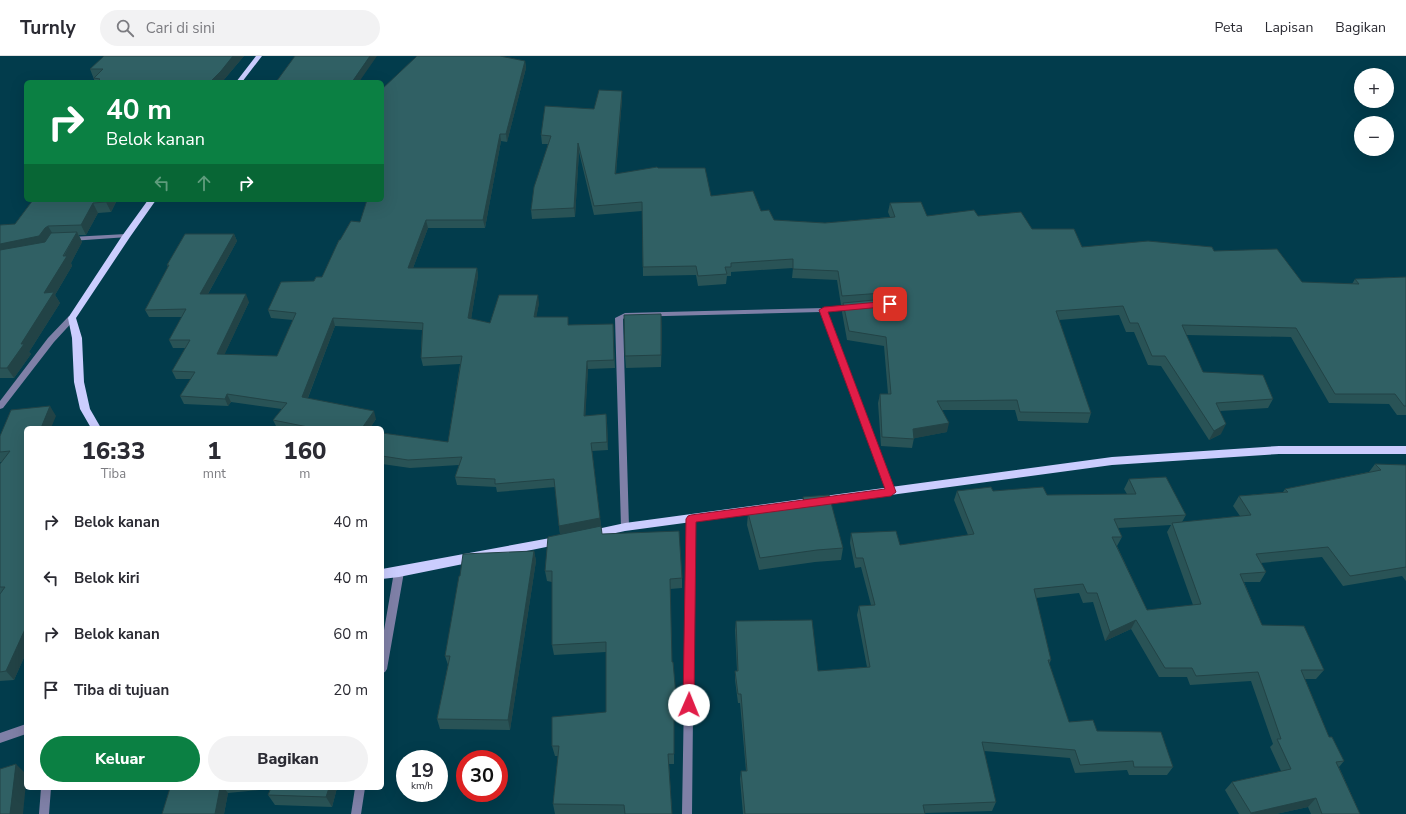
<!DOCTYPE html>
<html lang="id">
<head>
<meta charset="utf-8">
<style>
	:root { --surface:#fff; --page:#f2f2f3; --text:#2b2b33; --muted:#7c7c81; --line:#e1e1e2; --accent:#0b8043 }
	body { margin:0; font-family:"Nunito Sans",sans-serif; background:var(--page); color:var(--text); height:100vh; display:flex; flex-direction:column; font-size:15px; white-space:nowrap }
	* { box-sizing:border-box; margin:0 }
	p { font-size:13px; color:var(--muted) }
	.icon { flex:none; width:22px; height:22px; fill:none; stroke:currentColor; stroke-width:2; stroke-linecap:round; stroke-linejoin:round }
	.map { position:relative; flex:1; overflow:hidden }
	.sheet { position:absolute; left:24px; top:370px; width:360px; height:364px; display:flex; flex-direction:column; background:var(--surface); border-radius:6px; box-shadow:0 4px 16px #0002 }
	.sheet>* { flex:none }
	.guide { position:absolute; left:24px; top:24px; width:360px; height:122px; border-radius:6px; box-shadow:0 4px 16px #0002; background:#0b8043; color:#fff; overflow:hidden }
	.fabs { position:absolute; left:1354px; top:12px; display:grid; gap:8px }
	.fabs a { display:grid; place-items:center; width:40px; height:40px; border-radius:50%; background:var(--surface); box-shadow:0 4px 16px #0002; font-size:20px }
	.speed { position:absolute; left:396px; top:694px; display:flex; gap:8px; font-size:20px; font-weight:700; text-align:center }
	.speed>* { display:grid; place-content:center; width:52px; height:52px; border-radius:50%; background:var(--surface); box-shadow:0 4px 16px #0002; line-height:1 }
	.speed small { font-size:10px; font-weight:400 }
	.speed .limit { border:6px solid #d22; background:#fff; color:#111 }
	.pin { position:absolute; display:grid; place-items:center; width:34px; height:34px; color:#fff; margin:-17px; border-radius:8px; box-shadow:0 2px 6px #0006 }
	.me { position:absolute; width:44px; margin:-22px; rotate:1deg; stroke-linejoin:round; filter:drop-shadow(0 0 3px #0008) }
	.turn { display:flex; align-items:center; gap:14px; height:84px; padding:0 16px; font-size:18px }
	.turn .icon { width:52px; height:52px; stroke-width:2.5 }
	.turn b { display:block; font-size:28px; line-height:34px }
	.lanes { display:flex; align-items:center; height:38px; padding:0 16px; background:#0003; justify-content:center; gap:20px; direction:ltr }
	.lanes .off { opacity:.35 }
	.eta { display:flex; justify-content:space-evenly; align-items:center; height:68px; text-align:center }
	.eta b { font-size:24px; font-weight:800; line-height:28px }
	.button { display:flex; gap:8px; margin-top:auto; padding:8px 16px }
	.button a { flex:1; height:46px; border-radius:24px; background:var(--accent); color:#fff; font-size:16px; font-weight:800; line-height:46px; text-align:center }
	.button a+a { background:var(--page); color:var(--text) }
	ul { padding:0; list-style:none }
	li { display:flex; align-items:center; gap:12px; height:56px; padding:0 16px }
	li div { flex:1 }
	li b { display:block; font-size:15px }
	li em { font-style:normal }
	header { display:flex; align-items:center; gap:24px; box-sizing:border-box; height:56px; padding:0 20px; background:var(--surface); border-bottom:1px solid var(--line) }
	header strong { font-size:19px }
	nav { display:flex; gap:22px; margin-inline-start:auto; font-size:14px }
	.search { width:280px; height:36px; background:var(--page); display:flex; align-items:center; gap:10px; box-sizing:border-box; padding:0 14px; border-radius:22px; color:var(--muted); font-size:15px }
	.map>svg:first-child { display:block }
	.lines { fill:none; stroke-linecap:round; stroke-linejoin:round }
	.street { fill:#7f80a7; fill-rule:evenodd }
	.primary { fill:#cbcdfe; fill-rule:evenodd }
	.wall { fill:#295356; fill-rule:evenodd }
	.shaded-wall { fill:#224346 }
	.building { fill:#306064; stroke:#224346 }
	.route { fill:#e11d48; stroke:#92132f }
</style>
</head>
<body>
<header>
<strong>Turnly</strong>
<div class="search"><svg class="icon" aria-label="search" viewBox="0 0 24 24"><circle cx="10" cy="10" r="6"/><path d="M15 15l6 6"/></svg>Cari di sini</div>
<nav><a>Peta</a><a>Lapisan</a><a>Bagikan</a></nav>
</header>
<div class="map">
<svg width="1406" height="758" viewBox="0 0 1406 758">
	<rect width="100%" height="100%" fill="#023c4c"/>
	<g class="lines">
		<!-- street -->
		<path class="street" d="M 126,178 L 129,180 L 128,181 L 71,185 L 68,183 L 71,181 Z
			M 852,249 L 856,251 L 854,253 L 828,256 L 895,436 L 894,438 L 888,438 L 887,436 L 821,256 L 626,261 L 623,263 L 629,471 L 628,473 L 622,473 L 621,471 L 615,262 L 625,257 L 824,252 Z
			M 69,260 L 72,260 L 76,262 L 54,286 L 3,352 L 0,353 L 0,345 L 48,282 Z
			M 691,460 L 694,461 L 695,463 L 692,758 L 682,758 L 687,463 L 688,461 Z
			M 399,512 L 402,513 L 404,516 L 387,613 L 385,616 L 382,617 L 382,586 L 394,516 L 396,513 Z
			M 26,668 L 26,678 L 0,687 L 0,677 Z
			M 41,732 L 51,732 L 49,758 L 39,758 Z
			M 355,732 L 365,732 L 361,758 L 351,758 Z"/>
		<!-- primary -->
		<path class="primary" d="M 256,0 L 262,0 L 242,26 L 236,26 Z
			M 148,144 L 156,144 L 130,181 L 76,262 L 82,282 L 84,326 L 90,353 L 101,372 L 91,372 L 80,353 L 74,326 L 72,282 L 68,262 L 122,180 Z
			M 1279,390 L 1406,390 L 1406,398 L 1279,398 L 1112,409 L 625,475 L 588,483 L 584,482 L 583,479 L 584,476 L 588,475 L 625,467 L 1112,401 Z
			M 561,480 L 565,481 L 566,484 L 565,487 L 561,488 L 399,521 L 382,523 L 382,513 Z"/>
	</g>
	<!-- wall -->
	<path class="wall" d="M 244,0 L 222,26 L 95,26 L 90,13 Z
		M 525,5 L 526,12 L 507,86 L 501,85 L 485,172 L 428,172 L 413,212 L 477,212 L 478,220 L 471,263 L 490,267 L 539,247 L 536,261 L 569,269 L 613,268 L 615,312 L 588,313 L 585,360 L 606,358 L 607,366 L 608,394 L 592,395 L 601,470 L 560,478 L 555,431 L 497,436 L 496,431 L 457,429 L 455,421 L 459,409 L 410,412 L 382,408 L 382,377 L 448,386 L 460,308 L 423,310 L 421,302 L 422,274 L 335,270 L 308,342 L 376,363 L 370,372 L 277,372 L 273,364 L 282,353 L 231,346 L 228,350 L 184,348 L 180,340 L 191,323 L 176,323 L 172,315 L 186,292 L 173,292 L 169,284 L 182,261 L 149,261 L 145,254 L 168,211 L 167,209 L 234,178 L 237,185 L 208,238 L 249,246 L 224,299 L 277,300 L 293,264 L 271,262 L 268,254 L 314,225 L 322,221 L 340,184 L 360,166 Z
		M 622,43 L 616,118 L 658,112 L 711,140 L 761,155 L 774,164 L 825,167 L 890,161 L 888,156 L 890,147 L 927,160 L 978,160 L 1032,173 L 1082,191 L 1214,195 L 1302,226 L 1352,228 L 1355,223 L 1406,221 L 1406,359 L 1397,359 L 1389,348 L 1329,347 L 1291,281 L 1186,279 L 1203,316 L 1273,343 L 1268,352 L 1220,355 L 1221,378 L 1209,384 L 1161,310 L 1148,309 L 1134,276 L 1126,276 L 1119,259 L 1059,264 L 1091,357 L 1088,367 L 1018,365 L 1015,354 L 942,354 L 947,376 L 914,382 L 912,392 L 881,390 L 878,347 L 880,338 L 888,338 L 884,290 L 847,284 L 842,256 L 843,249 L 841,249 L 837,224 L 792,222 L 793,212 L 731,216 L 731,220 L 727,220 L 726,228 L 698,230 L 696,219 L 643,220 L 642,155 L 594,159 L 579,96 L 575,161 L 532,163 L 531,154 L 548,88 L 542,88 L 541,79 L 594,53 Z
		M 33,144 L 117,144 L 111,156 L 98,157 L 86,179 L 79,179 L 82,186 L 71,207 L 72,210 L 55,239 L 60,247 L 29,296 L 31,298 L 14,322 L 0,322 L 0,169 L 15,168 Z
		M 662,270 L 661,311 L 626,312 L 625,300 Z
		M 56,360 L 26,372 L 26,597 L 14,624 L 0,625 L 0,408 L 2,406 L 0,406 L 0,380 Z
		M 1375,408 L 1406,409 L 1406,525 L 1402,520 L 1343,530 L 1322,501 L 1261,507 L 1266,516 L 1260,526 L 1244,526 L 1262,569 L 1324,614 L 1316,623 L 1305,623 L 1329,681 L 1344,705 L 1339,711 L 1360,758 L 1311,758 L 1308,751 L 1276,758 L 1239,758 L 1225,734 L 1232,726 L 1281,715 L 1270,691 L 1273,688 L 1251,625 L 1190,629 L 1187,621 L 1159,621 L 1131,573 L 1105,585 L 1093,546 L 1083,547 L 1079,537 L 1036,542 L 1051,604 L 1049,608 L 1069,666 L 1097,675 L 1173,711 L 1167,719 L 1129,719 L 1127,714 L 1075,717 L 1070,702 L 984,695 L 996,746 L 992,755 L 925,757 L 925,758 L 743,758 L 740,723 L 741,715 L 746,715 L 740,647 L 738,647 L 735,624 L 735,615 L 737,615 L 735,574 L 736,565 L 818,615 L 867,611 L 857,559 L 859,550 L 871,549 L 861,511 L 855,512 L 850,487 L 851,477 L 900,489 L 968,479 L 954,444 L 957,435 L 993,435 L 1047,439 L 1127,438 L 1124,433 L 1129,423 L 1186,459 L 1182,466 L 1240,460 L 1233,450 L 1239,440 L 1283,436 L 1285,433 L 1369,416 ZM 1171,469 L 1167,476 L 1193,549 L 1147,554 L 1117,490 L 1122,481 L 1118,472 Z
		M 803,441 L 843,492 L 841,504 L 815,506 L 759,514 L 747,469 L 748,457 L 802,449 Z
		M 602,478 L 682,522 L 682,532 L 670,533 L 672,606 L 676,640 L 676,650 L 674,650 L 674,708 L 669,708 L 672,758 L 555,758 L 553,748 L 558,700 L 555,700 L 552,690 L 606,656 L 606,596 L 554,599 L 552,589 L 552,526 L 547,525 L 545,515 Z
		M 534,495 L 536,505 L 510,674 L 440,673 L 437,663 L 448,609 L 445,600 L 460,520 Z
		M 170,732 L 337,732 L 332,751 L 275,749 L 268,739 L 270,733 L 228,737 L 224,758 L 162,758 Z"/>
	<!-- shaded-wall -->
	<path class="shaded-wall" d="M 233,0 L 244,0 L 222,26 L 210,26 Z
		M 370,0 L 377,0 L 359,26 L 352,26 Z
		M 525,5 L 526,12 L 507,86 L 506,78 Z
		M 622,35 L 622,43 L 615,127 L 615,118 Z
		M 500,78 L 501,85 L 485,172 L 483,164 Z
		M 578,87 L 579,96 L 575,161 L 574,152 Z
		M 107,144 L 117,144 L 111,156 L 106,146 Z
		M 93,147 L 98,157 L 86,179 L 81,169 Z
		M 426,164 L 428,172 L 410,220 L 408,212 Z
		M 48,170 L 54,180 L 45,191 L 0,199 L 0,188 L 45,172 Z
		M 77,176 L 82,186 L 71,207 L 72,210 L 55,239 L 60,247 L 29,296 L 31,298 L 14,322 L 7,312 L 21,288 L 44,237 Z
		M 234,178 L 237,185 L 204,245 L 200,238 Z
		M 477,212 L 478,220 L 470,270 L 468,262 Z
		M 246,238 L 249,246 L 221,306 L 217,298 Z
		M 538,239 L 539,247 L 535,269 L 534,261 Z
		M 661,258 L 662,270 L 661,311 Z
		M 333,262 L 335,270 L 305,349 L 302,341 Z
		M 587,305 L 588,313 L 585,368 L 584,360 Z
		M 227,338 L 231,346 L 228,350 L 225,343 Z
		M 50,350 L 56,360 L 51,372 L 41,372 Z
		M 374,355 L 376,363 L 370,372 L 362,372 Z
		M 606,358 L 607,366 L 608,394 L 607,386 Z
		M 949,367 L 947,376 L 911,383 L 913,373 Z
		M 1226,368 L 1221,378 L 1209,384 L 1214,375 Z
		M 600,462 L 601,470 L 560,478 L 559,470 Z
		M 534,495 L 536,505 L 510,674 L 508,664 Z
		M 1136,564 L 1131,573 L 1105,585 L 1110,576 Z
		M 26,571 L 26,597 L 14,624 L 6,615 Z
		M 16,708 L 26,718 L 26,727 L 23,758 L 10,758 Z
		M 220,732 L 224,732 L 228,737 L 224,758 L 215,758 Z
		M 329,732 L 337,732 L 332,751 L 326,741 Z
		M 1316,742 L 1308,751 L 1276,758 L 1250,758 L 1251,757 Z"/>
	<!-- building -->
	<path class="building" d="M 104,0 L 233,0 L 221,15 L 210,26 L 97,26 L 100,23 L 94,22 L 103,13 L 90,13 Z
		M 295,0 L 370,0 L 352,26 L 276,26 Z
		M 417,0 L 500,0 L 525,5 L 506,78 L 500,78 L 483,164 L 426,164 L 408,212 L 477,212 L 468,262 L 490,267 L 499,239 L 538,239 L 534,261 L 568,261 L 568,269 L 613,268 L 614,304 L 587,305 L 584,360 L 606,358 L 607,386 L 591,387 L 600,462 L 559,470 L 554,423 L 495,428 L 495,423 L 455,421 L 462,401 L 408,404 L 382,400 L 382,377 L 448,386 L 462,300 L 421,302 L 423,267 L 333,262 L 302,341 L 374,355 L 362,372 L 307,372 L 308,371 L 273,364 L 287,347 L 227,338 L 225,343 L 180,340 L 195,316 L 172,315 L 190,284 L 169,284 L 186,253 L 145,254 L 169,209 L 167,209 L 185,178 L 234,178 L 200,238 L 246,238 L 217,298 L 277,300 L 296,257 L 268,254 L 281,226 L 314,225 L 316,221 L 322,221 L 339,184 L 340,184 L 351,165 L 360,166 L 367,144 L 382,144 L 382,33 Z
		M 599,34 L 622,35 L 615,118 L 657,111 L 658,112 L 705,112 L 711,140 L 753,135 L 761,155 L 769,154 L 774,164 L 825,167 L 895,161 L 890,147 L 921,146 L 927,160 L 974,154 L 978,160 L 1021,156 L 1032,173 L 1074,173 L 1082,191 L 1148,185 L 1212,191 L 1214,195 L 1277,193 L 1302,226 L 1359,228 L 1355,223 L 1406,221 L 1406,350 L 1404,350 L 1395,338 L 1335,338 L 1296,272 L 1182,269 L 1203,316 L 1263,319 L 1273,343 L 1216,347 L 1226,368 L 1214,375 L 1165,300 L 1152,300 L 1138,267 L 1130,267 L 1123,250 L 1056,255 L 1091,357 L 1020,356 L 1017,344 L 937,345 L 949,367 L 913,373 L 914,383 L 882,381 L 880,338 L 891,338 L 886,281 L 849,275 L 843,247 L 895,242 L 898,239 L 896,236 L 842,240 L 838,215 L 793,213 L 793,203 L 731,207 L 731,211 L 725,211 L 727,218 L 698,220 L 696,210 L 643,211 L 642,146 L 594,150 L 578,87 L 574,152 L 531,154 L 534,131 L 551,80 L 541,79 L 545,50 L 594,53 Z
		M 33,144 L 107,144 L 106,146 L 93,147 L 81,169 L 48,170 L 45,172 L 39,180 L 0,188 L 0,169 L 15,168 Z
		M 77,176 L 63,200 L 67,200 L 44,237 L 54,236 L 21,288 L 24,288 L 7,312 L 0,312 L 0,194 L 45,186 L 51,177 Z
		M 661,258 L 661,299 L 625,300 L 624,259 Z
		M 50,350 L 41,372 L 26,372 L 26,571 L 6,615 L 0,616 L 0,538 L 5,531 L 0,531 L 0,408 L 10,395 L 0,396 L 0,380 L 11,354 Z
		M 1375,408 L 1406,409 L 1406,511 L 1350,520 L 1328,491 L 1256,498 L 1266,516 L 1240,518 L 1262,569 L 1304,570 L 1324,614 L 1301,614 L 1329,681 L 1332,681 L 1344,705 L 1336,706 L 1360,758 L 1322,758 L 1316,742 L 1251,757 L 1232,726 L 1291,713 L 1277,683 L 1281,683 L 1258,616 L 1196,620 L 1192,612 L 1165,612 L 1136,564 L 1110,576 L 1097,537 L 1087,537 L 1083,528 L 1034,533 L 1051,604 L 1048,604 L 1069,666 L 1093,664 L 1097,675 L 1161,676 L 1173,711 L 1134,711 L 1133,705 L 1080,709 L 1075,694 L 982,686 L 996,746 L 923,749 L 925,758 L 745,758 L 741,715 L 747,715 L 741,638 L 738,638 L 735,615 L 738,615 L 736,565 L 812,564 L 818,615 L 870,611 L 859,550 L 875,549 L 863,502 L 856,502 L 851,477 L 896,475 L 900,489 L 974,478 L 957,435 L 991,431 L 993,435 L 1043,431 L 1047,439 L 1136,438 L 1129,423 L 1166,421 L 1186,459 L 1114,463 L 1122,481 L 1112,481 L 1147,554 L 1201,548 L 1172,467 L 1251,459 L 1239,440 L 1288,436 L 1285,433 L 1381,414 Z
		M 829,439 L 843,492 L 817,494 L 760,502 L 748,457 L 805,449 L 803,441 Z
		M 601,470 L 602,478 L 679,475 L 682,522 L 670,523 L 672,606 L 673,606 L 676,640 L 674,640 L 674,698 L 668,698 L 672,758 L 625,758 L 624,749 L 553,748 L 559,690 L 552,690 L 552,661 L 606,656 L 606,586 L 552,589 L 552,515 L 545,515 L 548,481 Z
		M 534,495 L 508,664 L 437,663 L 450,600 L 445,600 L 459,520 L 460,520 L 463,498 Z
		M 16,708 L 10,758 L 0,758 L 0,713 Z
		M 170,732 L 220,732 L 215,758 L 162,758 Z
		M 271,732 L 329,732 L 326,741 L 268,739 Z"/>
	<!-- route -->
	<path class="route" d="M 890,245 L 894,248 L 893,250 L 828,256 L 896,436 L 891,440 L 696,466 L 694,649 L 693,653 L 689,654 L 685,653 L 683,649 L 686,463 L 688,460 L 691,459 L 885,433 L 819,254 L 824,251 Z"/>
</svg>
<div class="fabs">
<a>+</a>
<a>−</a>
</div>
<div class="speed"><div>19<small>km/h</small></div><div class="limit">30</div></div>
<div class="pin" style="left:890px;top:248px;background:#d93025"><svg class="icon" aria-label="arrive" viewBox="0 0 24 24"><path d="M6 21V4h12l-3 4 3 4H6"/></svg></div>
<svg class="me" style="left:689px;top:649px" viewBox="-20 -20 40 40"><circle r="19" fill="#fff"/><path d="M0-13L10 11 0 6-10 11z" fill="#e11d48"/></svg>
<div class="guide">
<div class="turn"><svg class="icon" aria-label="right" viewBox="0 0 24 24"><path d="M7 20v-9h11M14 6l5 5-5 5"/></svg><div><b>40 m</b>Belok kanan</div></div>
<div class="lanes"><svg class="icon off" aria-label="left" viewBox="0 0 24 24"><path d="M17 20v-9H6M10 6l-5 5 5 5"/></svg><svg class="icon off" aria-label="ahead" viewBox="0 0 24 24"><path d="M12 20V5M6 11l6-6 6 6"/></svg><svg class="icon" aria-label="right" viewBox="0 0 24 24"><path d="M7 20v-9h11M14 6l5 5-5 5"/></svg></div>
</div>
<section class="sheet">
<div class="eta">
<div><b>16:33</b><p>Tiba</p></div>
<div><b>1</b><p>mnt</p></div>
<div><b>160</b><p>m</p></div>
</div>
<ul>
<li><svg class="icon" aria-label="right" viewBox="0 0 24 24"><path d="M7 20v-9h11M14 6l5 5-5 5"/></svg><div><b>Belok kanan</b></div><em>40 m</em></li>
<li><svg class="icon" aria-label="left" viewBox="0 0 24 24"><path d="M17 20v-9H6M10 6l-5 5 5 5"/></svg><div><b>Belok kiri</b></div><em>40 m</em></li>
<li><svg class="icon" aria-label="right" viewBox="0 0 24 24"><path d="M7 20v-9h11M14 6l5 5-5 5"/></svg><div><b>Belok kanan</b></div><em>60 m</em></li>
<li><svg class="icon" aria-label="arrive" viewBox="0 0 24 24"><path d="M6 21V4h12l-3 4 3 4H6"/></svg><div><b>Tiba di tujuan</b></div><em>20 m</em></li>
</ul>
<div class="button"><a>Keluar</a><a>Bagikan</a></div>
</section>
</div>
</body>
</html>
